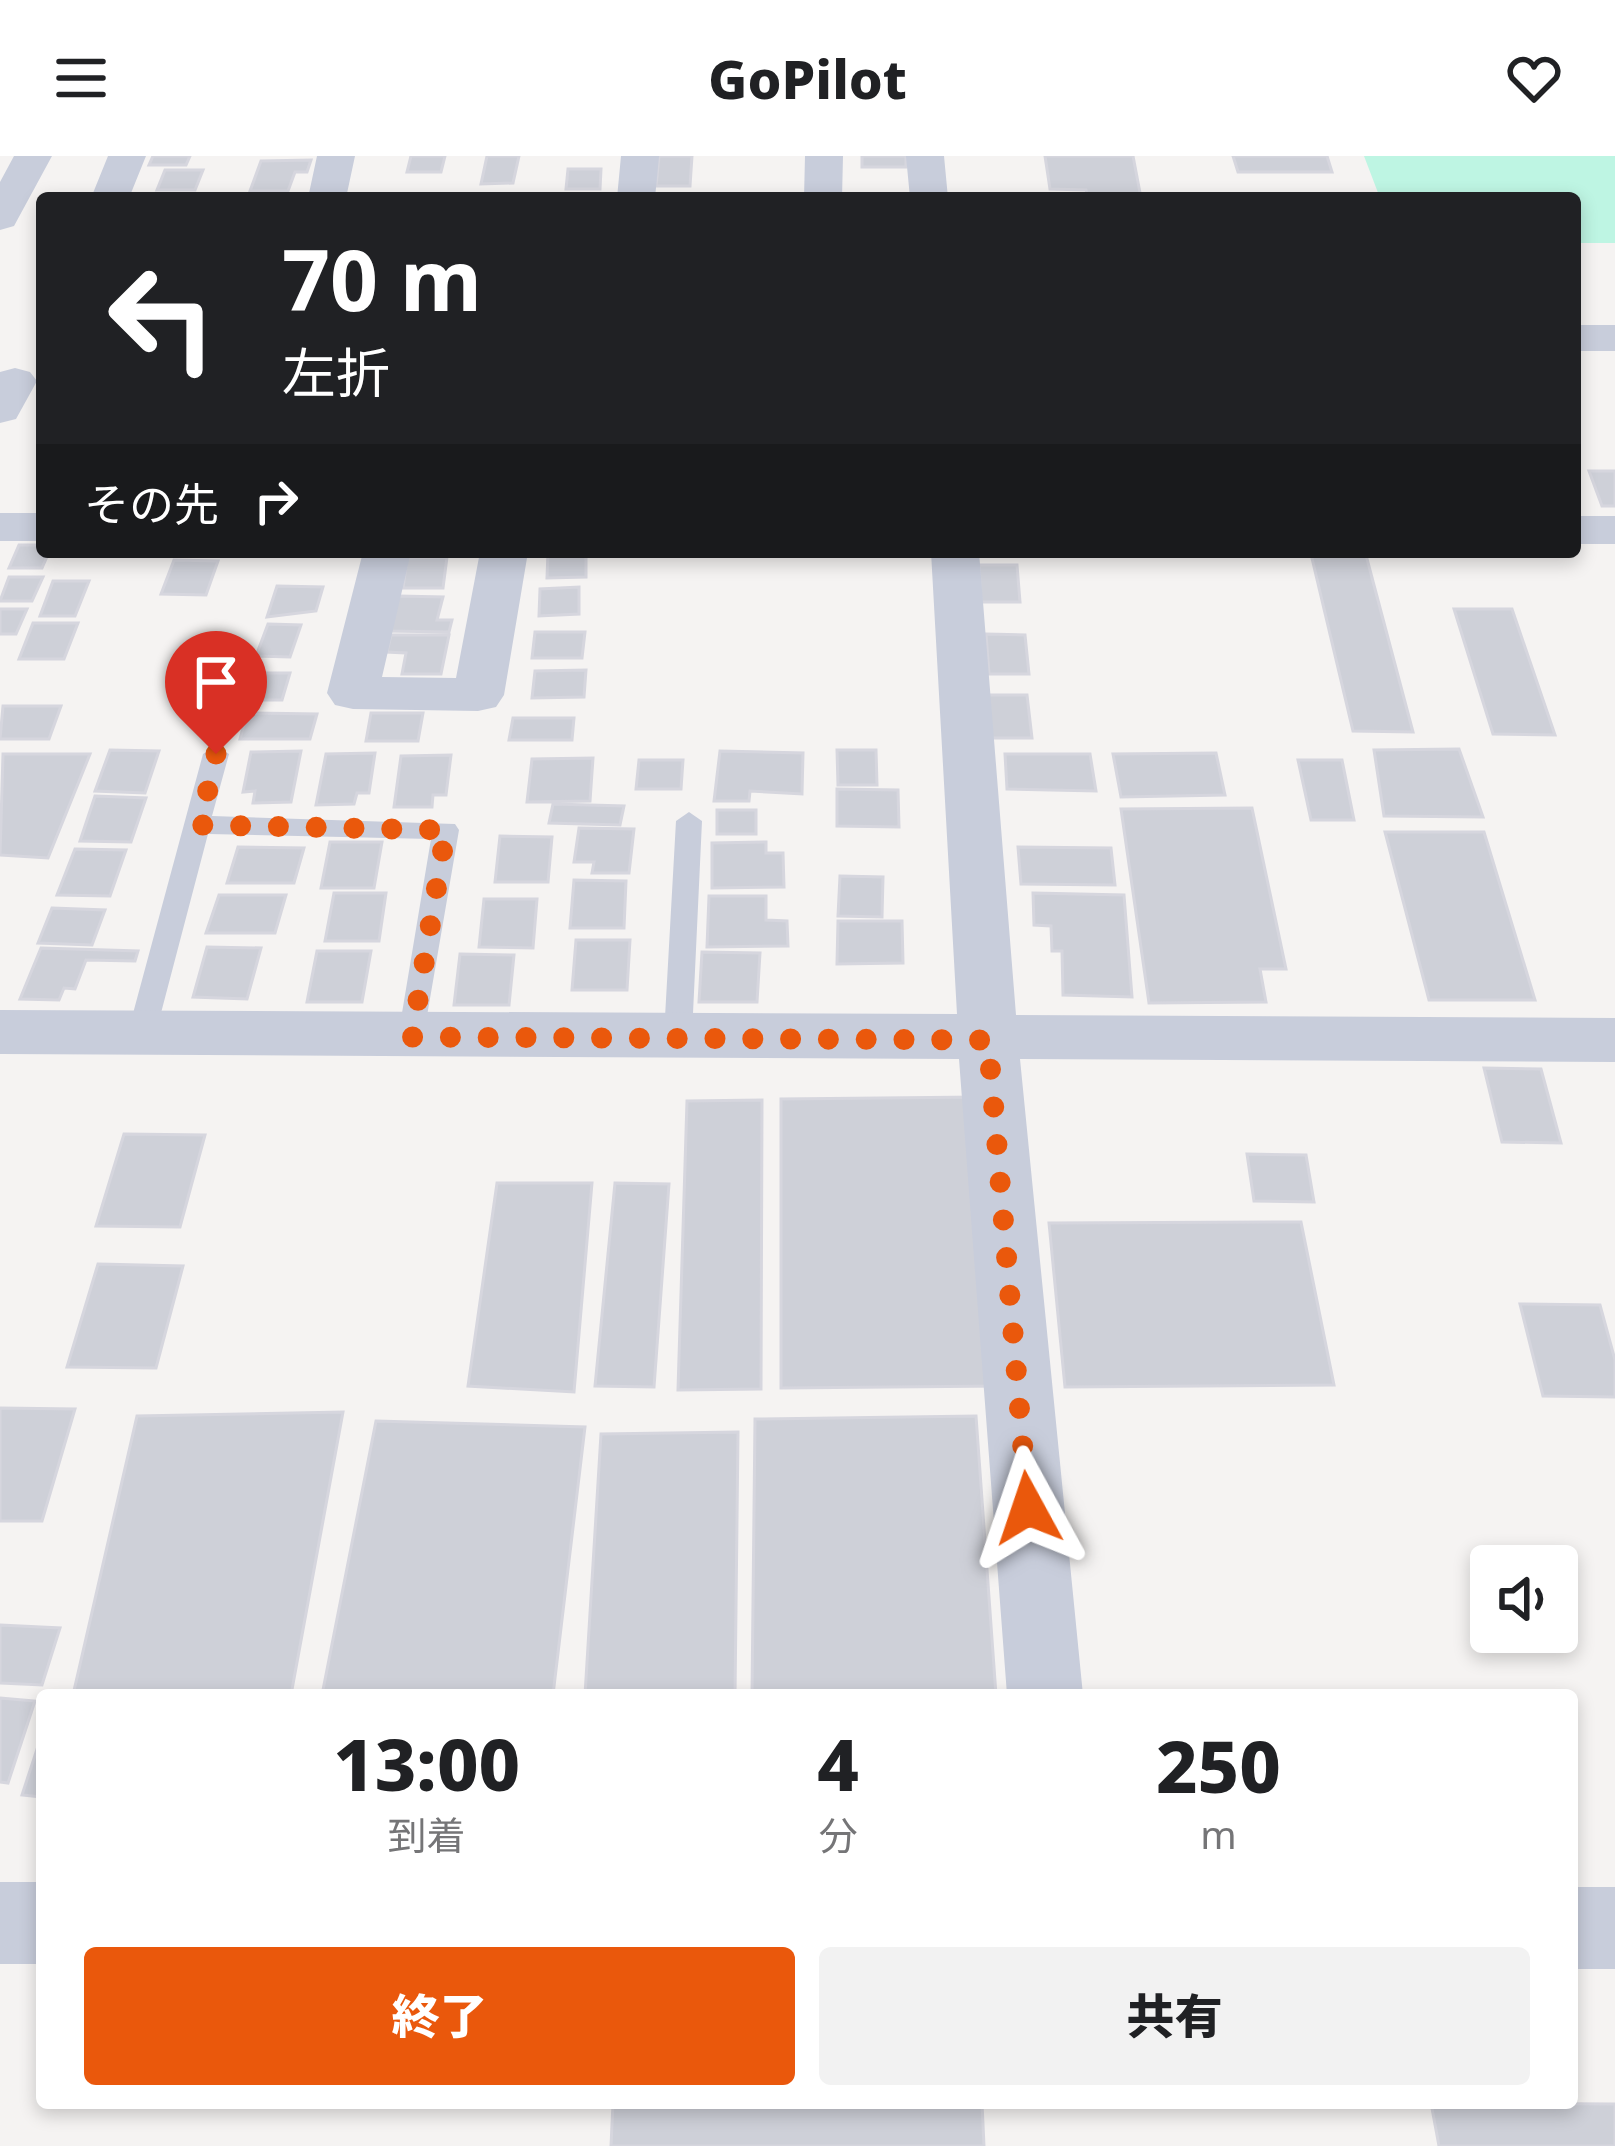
<!DOCTYPE html>
<html lang="ja">
<head>
<meta charset="utf-8">
<style>
	:root { --surface:#fff; --page:#f2f2f2; --text:#202124; --muted:#757577; --accent:#ea580c }
	body { margin:0; font-family:"Noto Sans","Noto Sans JP",sans-serif; background:var(--page); color:var(--text); height:100vh; display:flex; flex-direction:column; font-size:45px; white-space:nowrap }
	* { box-sizing:border-box; margin:0 }
	p { font-size:39px; color:var(--muted) }
	.icon { flex:none; width:66px; height:66px; fill:none; stroke:currentColor; stroke-width:2; stroke-linecap:round; stroke-linejoin:round }
	.map { position:relative; flex:1; overflow:hidden }
	.panel { position:absolute; left:36px; top:1533px; width:1542px; height:420px; display:flex; flex-direction:column; background:var(--surface); border-radius:12px; box-shadow:0 6px 18px #0003 }
	.panel>* { flex:none }
	.guide { position:absolute; left:36px; top:36px; width:1545px; height:366px; border-radius:12px; box-shadow:0 6px 18px #0003; background:#202124; color:#fff; overflow:hidden }
	.buttons { position:absolute; left:1470px; top:1389px; display:grid; gap:24px }
	.buttons a { display:grid; place-items:center; width:108px; height:108px; border-radius:12px; background:var(--surface); box-shadow:0 6px 18px #0003; font-size:60px }
	.pin { position:absolute; display:grid; place-items:center; width:102px; height:102px; color:#fff; margin:-123px -51px; border-radius:50% 50% 50% 0; rotate:-45deg; box-shadow:0 0 12px #0007 }
	.pin .icon { rotate:45deg }
	.me { position:absolute; width:132px; margin:-66px; rotate:355deg; stroke-linejoin:round; filter:drop-shadow(0 0 9px #0008) }
	.turn { display:flex; align-items:center; gap:42px; height:252px; padding:0 48px; font-size:54px }
	.turn .icon { width:156px; height:156px; stroke-width:2.5 }
	.turn b { display:block; font-size:84px; line-height:102px }
	.then { display:flex; align-items:center; height:114px; padding:0 48px; background:#0003; gap:24px; font-size:45px }
	.eta { display:flex; justify-content:space-evenly; align-items:center; height:204px; text-align:center }
	.eta b { font-size:72px; font-weight:800; line-height:84px }
	.cta { display:flex; gap:24px; margin-top:auto; padding:24px 48px }
	.cta a { flex:1; height:138px; border-radius:12px; background:var(--accent); color:#fff; font-size:48px; font-weight:800; line-height:138px; text-align:center }
	.cta a+a { background:var(--page); color:var(--text) }
	header { display:flex; justify-content:space-between; align-items:center; height:156px; padding:0 48px; background:var(--surface); font-size:54px; font-weight:800 }
	.map>svg:first-child { display:block }
	.green { fill:#bef5e3 }
	.building { fill:#ced0d8; stroke:#d6d6de; stroke-width:3 }
	.lines { fill:none; stroke-linecap:round; stroke-linejoin:round }
	.service { fill:#c8cddb; fill-rule:evenodd }
	.minor { fill:#c8cddb; fill-rule:evenodd }
	.route { stroke:#ea580c; stroke-width:21; stroke-dasharray:0 37.8 }
</style>
</head>
<body>
<header><svg class="icon" aria-label="menu" viewBox="0 0 24 24"><path d="M4 6h16M4 12h16M4 18h16"/></svg>GoPilot<svg class="icon" aria-label="heart" viewBox="0 0 24 24"><path d="M12 20l-8-8c-3-5 5-10 8-4 3-6 11-1 8 4z"/></svg></header>
<div class="map">
<svg width="1615" height="1990" viewBox="0 0 1615 1990">
	<rect width="100%" height="100%" fill="#f5f3f2"/>
	<!-- green -->
	<path class="green" d="M 1364,0 L 1615,0 L 1615,87 L 1575,87 L 1575,42 L 1380,42 Z"/>
	<!-- building -->
	<path class="building" d="M 153,0 L 190,0 L 186,9 L 149,9 Z
		M 411,0 L 445,0 L 441,16 L 407,16 Z
		M 487,0 L 519,0 L 513,27 L 481,28 Z
		M 659,0 L 692,0 L 690,30 L 656,30 Z
		M 862,0 L 906,0 L 906,11 L 862,11 Z
		M 1045,0 L 1133,0 L 1141,42 L 1088,42 L 1086,34 L 1050,33 Z
		M 1233,0 L 1327,0 L 1332,16 L 1238,16 Z
		M 311,4 L 307,16 L 295,16 L 288,35 L 250,35 L 261,5 Z
		M 568,13 L 601,13 L 600,33 L 566,33 Z
		M 165,14 L 203,14 L 195,34 L 157,34 Z
		M 1589,315 L 1615,315 L 1615,350 L 1602,350 Z
		M 19,389 L 42,389 L 42,396 L 49,396 L 42,412 L 9,412 Z
		M 548,396 L 586,396 L 586,421 L 547,422 Z
		M 1311,398 L 1366,399 L 1413,576 L 1353,575 Z
		M 447,401 L 443,432 L 403,432 L 407,402 Z
		M 174,404 L 218,405 L 206,439 L 161,438 Z
		M 979,409 L 1017,409 L 1020,446 L 981,446 Z
		M 9,421 L 43,421 L 32,445 L 0,445 Z
		M 53,425 L 89,425 L 75,460 L 40,460 Z
		M 277,430 L 323,431 L 316,455 L 267,461 Z
		M 579,431 L 579,458 L 539,460 L 540,433 Z
		M 398,440 L 443,441 L 437,464 L 452,464 L 449,476 L 388,475 Z
		M 0,453 L 27,453 L 16,478 L 0,478 Z
		M 1454,453 L 1512,453 L 1555,579 L 1493,578 Z
		M 33,467 L 78,467 L 64,503 L 19,503 Z
		M 268,468 L 301,469 L 290,501 L 256,500 Z
		M 535,476 L 585,476 L 582,502 L 532,502 Z
		M 986,478 L 1025,479 L 1029,518 L 989,518 Z
		M 391,479 L 449,479 L 441,518 L 402,518 L 406,497 L 387,496 Z
		M 586,514 L 584,541 L 532,542 L 535,515 Z
		M 254,517 L 290,517 L 282,544 L 246,544 Z
		M 987,539 L 1027,539 L 1032,582 L 990,582 Z
		M 3,550 L 61,550 L 49,583 L 0,583 Z
		M 247,557 L 317,558 L 310,583 L 240,583 Z
		M 371,557 L 423,557 L 418,585 L 366,585 Z
		M 513,562 L 574,562 L 572,584 L 509,584 Z
		M 1459,593 L 1483,661 L 1384,660 L 1374,594 Z
		M 110,594 L 159,595 L 145,637 L 95,635 Z
		M 837,594 L 876,594 L 877,629 L 838,629 Z
		M 301,595 L 291,646 L 253,647 L 255,635 L 243,636 L 251,596 Z
		M 720,595 L 803,597 L 802,638 L 750,635 L 749,645 L 714,645 Z
		M 375,597 L 369,637 L 357,637 L 354,648 L 316,649 L 326,598 Z
		M 1216,597 L 1225,639 L 1121,641 L 1113,598 Z
		M 3,598 L 90,598 L 48,702 L 0,699 Z
		M 1005,598 L 1090,598 L 1096,635 L 1007,633 Z
		M 451,599 L 446,639 L 433,639 L 432,651 L 394,651 L 401,600 Z
		M 593,602 L 590,645 L 527,646 L 532,603 Z
		M 639,604 L 683,604 L 681,633 L 636,633 Z
		M 1298,604 L 1342,604 L 1354,664 L 1311,664 Z
		M 837,633 L 898,634 L 899,671 L 837,670 Z
		M 95,640 L 146,642 L 131,686 L 80,685 Z
		M 553,648 L 624,650 L 620,669 L 549,667 Z
		M 1252,652 L 1286,813 L 1260,813 L 1266,846 L 1149,847 L 1121,653 Z
		M 717,654 L 756,654 L 756,678 L 717,678 Z
		M 579,672 L 634,673 L 629,717 L 592,717 L 594,706 L 574,706 Z
		M 1385,676 L 1484,676 L 1535,844 L 1429,844 Z
		M 500,680 L 552,681 L 548,726 L 495,726 Z
		M 330,686 L 382,686 L 374,732 L 321,732 Z
		M 766,686 L 766,697 L 783,697 L 784,731 L 712,732 L 712,687 Z
		M 238,691 L 304,692 L 294,727 L 227,727 Z
		M 1018,691 L 1111,692 L 1115,729 L 1021,728 Z
		M 75,693 L 126,694 L 110,740 L 57,739 Z
		M 840,720 L 883,721 L 882,761 L 838,760 Z
		M 574,724 L 626,725 L 624,772 L 570,772 Z
		M 334,737 L 386,737 L 379,785 L 325,785 Z
		M 1033,737 L 1124,739 L 1132,841 L 1063,839 L 1062,795 L 1052,795 L 1051,770 L 1034,769 Z
		M 219,739 L 286,739 L 275,777 L 206,777 Z
		M 709,740 L 766,740 L 766,764 L 787,765 L 788,790 L 707,791 Z
		M 484,743 L 537,743 L 533,792 L 479,791 Z
		M 52,752 L 105,754 L 92,789 L 38,787 Z
		M 838,765 L 902,765 L 903,807 L 837,808 Z
		M 576,784 L 630,784 L 627,834 L 572,834 Z
		M 207,791 L 261,792 L 247,843 L 193,841 Z
		M 41,792 L 138,795 L 135,805 L 86,804 L 75,833 L 64,832 L 59,844 L 20,843 Z
		M 317,795 L 371,795 L 362,846 L 307,846 Z
		M 702,796 L 760,797 L 757,846 L 699,846 Z
		M 460,798 L 514,799 L 509,849 L 454,849 Z
		M 1484,912 L 1541,913 L 1561,987 L 1502,986 Z
		M 978,941 L 1001,1230 L 781,1232 L 781,943 Z
		M 762,944 L 761,1233 L 678,1234 L 687,945 Z
		M 124,978 L 205,979 L 180,1071 L 96,1070 Z
		M 1247,998 L 1306,999 L 1314,1046 L 1254,1045 Z
		M 497,1027 L 592,1027 L 574,1236 L 468,1230 Z
		M 615,1027 L 669,1028 L 654,1231 L 595,1230 Z
		M 1301,1066 L 1334,1229 L 1065,1231 L 1049,1067 Z
		M 98,1108 L 183,1110 L 156,1212 L 67,1211 Z
		M 1520,1148 L 1600,1149 L 1615,1204 L 1615,1241 L 1543,1240 Z
		M 0,1252 L 75,1253 L 42,1365 L 0,1365 Z
		M 343,1256 L 291,1539 L 73,1539 L 137,1260 Z
		M 976,1260 L 996,1539 L 752,1539 L 755,1263 Z
		M 376,1265 L 585,1271 L 553,1539 L 322,1539 Z
		M 738,1276 L 735,1539 L 585,1539 L 601,1278 Z
		M 0,1469 L 60,1472 L 42,1529 L 0,1527 Z
		M 0,1542 L 35,1545 L 8,1627 L 0,1626 Z
		M 42,1578 L 42,1641 L 22,1639 Z
		M 613,1947 L 982,1947 L 984,1990 L 611,1990 Z
		M 1431,1947 L 1615,1948 L 1615,1990 L 1439,1990 Z"/>
	<g class="lines">
		<!-- service -->
		<path class="service" d="M 216,590 L 229,598 L 212,660 L 455,668 L 459,674 L 422,889 L 412,892 L 398,881 L 431,683 L 208,678 L 156,876 L 152,883 L 132,883 L 128,876 L 203,598 Z
			M 689,656 L 702,665 L 692,879 L 678,890 L 664,879 L 676,665 Z"/>
		<!-- minor -->
		<path class="minor" d="M 14,0 L 52,0 L 14,70 L 0,74 L 0,26 Z
			M 108,0 L 146,0 L 129,42 L 91,42 Z
			M 317,0 L 355,0 L 346,42 L 308,42 Z
			M 621,0 L 659,0 L 655,42 L 617,42 Z
			M 805,0 L 843,0 L 842,42 L 804,42 Z
			M 906,0 L 944,0 L 948,42 L 910,42 Z
			M 1575,169 L 1615,169 L 1615,195 L 1575,195 Z
			M 15,212 L 30,216 L 37,225 L 16,263 L 0,267 L 0,216 Z
			M 0,357 L 42,357 L 42,385 L 0,385 Z
			M 1575,360 L 1615,360 L 1615,388 L 1575,388 Z
			M 363,396 L 411,396 L 382,521 L 456,522 L 480,396 L 528,396 L 504,539 L 496,551 L 478,555 L 353,553 L 335,549 L 327,537 Z
			M 931,396 L 979,396 L 1016,859 L 1615,862 L 1615,906 L 1020,903 L 1083,1539 L 1007,1539 L 959,903 L 0,898 L 0,854 L 957,858 Z
			M 0,1726 L 42,1726 L 42,1808 L 0,1808 Z
			M 1572,1731 L 1615,1731 L 1615,1813 L 1572,1813 Z"/>
	</g>
	<g class="lines">
		<!-- route -->
		<path class="route" d="M 216,598 L 200,669 L 446,674 L 412,881 L 988,884 L 1028,1352"/>
	</g>
</svg>
<div class="buttons">
<a><svg class="icon" aria-label="sound" viewBox="0 0 24 24"><path d="M4 9h4l5-4v14l-5-4H4zM17 9q2 3 0 6"/></svg></a>
</div>
<div class="pin" style="left:216px;top:598px;background:#d93025"><svg class="icon" aria-label="arrive" viewBox="0 0 24 24"><path d="M6 21V4h12l-3 4 3 4H6"/></svg></div>
<svg class="me" style="left:1028px;top:1352px" viewBox="-20 -20 40 40"><path d="M0-17L14 15 0 8-14 15z" fill="#ea580c" stroke="#fff" stroke-width="4"/></svg>
<div class="guide">
<div class="turn"><svg class="icon" aria-label="left" viewBox="0 0 24 24"><path d="M17 20v-9H6M10 6l-5 5 5 5"/></svg><div><b>70 m</b>左折</div></div>
<div class="then">その先<svg class="icon" aria-label="right" viewBox="0 0 24 24"><path d="M7 20v-9h11M14 6l5 5-5 5"/></svg></div>
</div>
<section class="panel">
<div class="eta">
<div><b>13:00</b><p>到着</p></div>
<div><b>4</b><p>分</p></div>
<div><b>250</b><p>m</p></div>
</div>
<div class="cta"><a>終了</a><a>共有</a></div>
</section>
</div>
</body>
</html>
